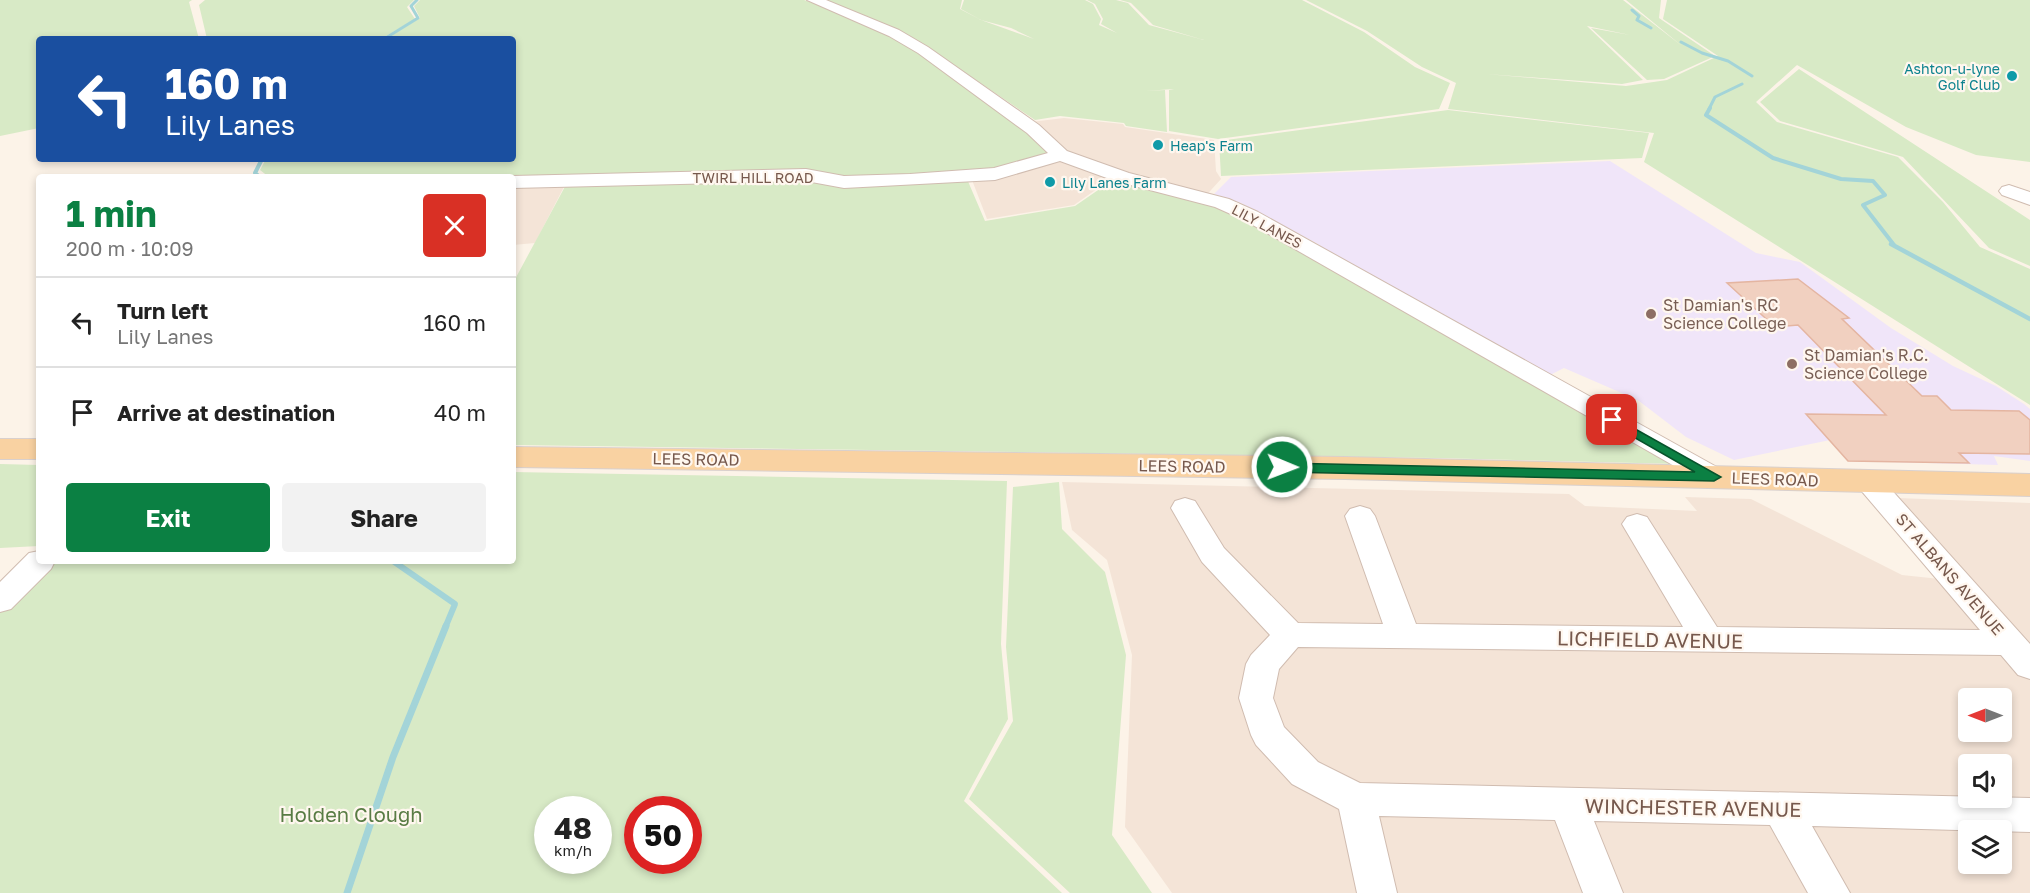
<!DOCTYPE html>
<html lang="en">
<head>
<meta charset="utf-8">
<style>
	:root { --surface:#fff; --page:#f2f2f2; --text:#222; --muted:#767676; --line:#e0e0e0; --accent:#0b8043 }
	body { margin:0; font-family:"Golos Text",sans-serif; background:var(--page); color:var(--text); height:100vh; display:flex; flex-direction:column; font-size:22px; white-space:nowrap }
	* { box-sizing:border-box; margin:0 }
	p { font-size:20px; color:var(--muted) }
	.icon { flex:none; width:33px; height:33px; fill:none; stroke:currentColor; stroke-width:2; stroke-linecap:round; stroke-linejoin:round }
	.map { position:relative; flex:1; overflow:hidden }
	.details { position:absolute; left:36px; top:174px; width:480px; height:390px; display:flex; flex-direction:column; background:var(--surface); border-radius:6px; box-shadow:0 3px 9px #0003 }
	.details>* { flex:none }
	.hud { position:absolute; left:36px; top:36px; width:480px; height:126px; border-radius:6px; box-shadow:0 3px 9px #0003; background:#1a4fa0; color:#fff; overflow:hidden }
	.needle { width:39px; rotate:270deg }
	.controls { position:absolute; left:1958px; top:688px; display:grid; gap:12px }
	.controls a { display:grid; place-items:center; width:54px; height:54px; border-radius:6px; background:var(--surface); box-shadow:0 3px 9px #0003; font-size:30px }
	.speed { position:absolute; left:534px; top:796px; display:flex; gap:12px; font-size:30px; font-weight:700; text-align:center }
	.speed>* { display:grid; place-content:center; width:78px; height:78px; border-radius:50%; background:var(--surface); box-shadow:0 3px 9px #0003; line-height:1 }
	.speed small { font-size:15px; font-weight:400 }
	.speed .limit { border:9px solid #d22; background:#fff; color:#111 }
	.pin { position:absolute; display:grid; place-items:center; width:51px; height:51px; color:#fff; margin:-26px; border-radius:12px; box-shadow:0 3px 9px #0006 }
	.me { position:absolute; width:66px; margin:-33px; rotate:91deg; stroke-linejoin:round; filter:drop-shadow(0 0 4px #0008) }
	.turn { display:flex; align-items:center; gap:21px; height:126px; padding:0 30px; font-size:27px }
	.turn .icon { width:78px; height:78px; stroke-width:2.5 }
	.turn b { display:block; font-size:42px; line-height:51px }
	.round { display:grid; place-items:center; flex:none; width:63px; height:63px; border-radius:6px; background:var(--page) }
	.summary { display:flex; align-items:center; justify-content:space-between; height:102px; padding:0 30px }
	h1 { font-size:36px; font-weight:700; line-height:45px; color:var(--accent) }
	.button { display:flex; gap:12px; margin-top:auto; padding:12px 30px }
	.button a { flex:1; height:69px; border-radius:6px; background:var(--accent); color:#fff; font-size:24px; font-weight:700; line-height:69px; text-align:center }
	.button a+a { background:var(--page); color:var(--text) }
	ul { padding:0; list-style:none }
	li { display:flex; align-items:center; gap:18px; height:90px; padding:0 30px; border-top:2px solid var(--line) }
	li div { flex:1 }
	li b { display:block; font-size:22px }
	li em { font-style:normal }
	.map>svg:first-child { display:block }
	.residential { fill:#f4e4d7; fill-rule:evenodd }
	.education { fill:#f0e5f9 }
	.green { fill:#d8eac6; fill-rule:evenodd }
	.lines { fill:none; stroke-linecap:round; stroke-linejoin:round }
	.stream-far4 { stroke:#a3d4d8; stroke-width:3 }
	.stream-far3 { stroke:#a3d4d8; stroke-width:4 }
	.stream-far2 { stroke:#a3d4d8; stroke-width:4.5 }
	.stream-far1 { stroke:#a3d4d8; stroke-width:6 }
	.stream { stroke:#a3d4d8; stroke-width:7 }
	.building { fill:#f1d0c0; stroke:#e4b5a1; stroke-width:1.5 }
	.minor-casing { stroke:#d0bcb0; stroke-width:2 }
	.major-casing { stroke:#d9d0cd; stroke-width:2 }
	.minor { fill:#fff; fill-rule:evenodd }
	.major { fill:#f9d2a2; fill-rule:evenodd }
	.route { fill:#0b8043; stroke:#07532c; stroke-width:1.5 }
	.culture-dot { fill:#0f9aa8; stroke:#fff7ef; stroke-width:2 }
	.education-dot { fill:#8d6e63; stroke:#fff7ef; stroke-width:2 }
	.labels { text-anchor:middle; dominant-baseline:central; stroke-width:4.5; stroke-linejoin:round; paint-order:stroke }
	.far-culture-label { font-size:14px; fill:#0d838f; stroke:#fff7ef; text-anchor:start }
	.far-street-label { font-size:14px; fill:#76584c; stroke:#fff7ef }
	.education-label { font-size:16px; fill:#785e54; stroke:#fff7ef; text-anchor:start }
	.street-label { font-size:16px; fill:#76584c; stroke:#fff7ef }
	.near-street-label { font-size:20px; fill:#76584c; stroke:#fff7ef }
	.near-park-label { font-size:20px; fill:#597c44; stroke:#fff7ef }
</style>
</head>
<body>
<div class="map">
<svg width="2030" height="893" viewBox="0 0 2030 893">
	<rect width="100%" height="100%" fill="#fcf3e8"/>
	<!-- residential -->
	<path class="residential" d="M 1064,118 L 1123,124 L 1125,127 L 1214,140 L 1216,171 L 1221,179 L 1202,200 L 1114,177 L 1074,205 L 987,219 L 972,180 L 1070,160 L 1031,122 Z
		M 567,181 L 535,243 L 513,245 L 513,185 Z
		M 1062,482 L 1569,494 L 1585,506 L 1697,511 L 1685,497 L 1751,499 L 1902,575 L 1968,582 L 1897,498 L 2030,503 L 2030,893 L 1172,893 L 1125,827 L 1132,655 L 1107,560 L 1072,530 ZM 1968,699 L 2001,699 L 2001,732 L 1968,732 ZM 1968,765 L 2001,765 L 2001,798 L 1968,798 ZM 1968,831 L 2001,831 L 2001,864 L 1968,864 Z"/>
	<!-- education -->
	<path class="education" d="M 1610,161 L 1756,253 L 1800,262 L 1891,328 L 1953,366 L 1996,386 L 2024,404 L 2030,409 L 2030,461 L 1994,456 L 1998,465 L 1855,461 L 1835,439 L 1734,460 L 1686,437 L 1639,401 L 1617,391 L 1564,368 L 1544,378 L 1339,260 L 1318,244 L 1241,203 L 1214,194 L 1231,177 Z"/>
	<!-- green -->
	<path class="green" d="M 0,0 L 192,0 L 189,2 L 199,39 L 39,39 L 39,128 L 0,136 Z
		M 205,0 L 414,0 L 407,7 L 415,19 L 381,39 L 207,39 L 199,5 Z
		M 420,0 L 804,0 L 863,20 L 892,36 L 1014,118 L 1052,153 L 1003,168 L 849,180 L 269,177 L 260,170 L 266,159 L 513,159 L 513,39 L 386,39 L 420,18 L 414,6 Z
		M 822,0 L 962,0 L 960,9 L 981,20 L 1034,39 L 1011,28 L 981,20 L 961,9 L 964,0 L 1085,0 L 1093,4 L 1101,19 L 1099,25 L 1117,33 L 1101,24 L 1103,19 L 1095,4 L 1087,0 L 1116,0 L 1128,3 L 1149,25 L 1204,40 L 1153,25 L 1131,3 L 1120,0 L 1302,0 L 1364,32 L 1415,67 L 1450,83 L 1439,109 L 1218,139 L 1169,131 L 1169,90 L 1174,89 L 1145,91 L 1165,90 L 1167,132 L 1126,126 L 1124,123 L 1060,116 L 1035,120 L 918,41 Z
		M 1306,0 L 1623,0 L 1682,46 L 1626,0 L 1661,0 L 1659,18 L 1715,56 L 1664,79 L 1647,80 L 1591,28 L 1630,35 L 1587,26 L 1643,80 L 1622,84 L 1486,74 L 1626,86 L 1667,80 L 1718,56 L 1663,19 L 1667,0 L 2030,0 L 2030,162 L 1976,155 L 1906,127 L 1797,65 L 1756,102 L 1777,122 L 1898,157 L 1943,202 L 1980,247 L 2030,269 L 2030,405 L 1644,162 L 1654,133 L 1448,109 L 1456,83 L 1422,67 L 1367,31 Z
		M 1799,69 L 2030,220 L 2030,266 L 1989,248 L 1903,157 L 1780,121 L 1760,102 Z
		M 1448,110 L 1649,133 L 1642,158 L 1221,176 L 1219,141 Z
		M 967,179 L 985,221 L 1075,206 L 1114,179 L 1219,206 L 1679,464 L 1436,458 L 513,445 L 513,283 L 568,181 Z
		M 0,464 L 39,465 L 39,546 L 0,548 Z
		M 513,472 L 1007,481 L 1001,644 L 1008,719 L 964,801 L 1062,893 L 0,893 L 0,612 L 52,561 L 513,561 ZM 548,810 L 598,810 L 598,861 L 548,861 ZM 638,810 L 688,810 L 688,861 L 638,861 Z
		M 1059,482 L 1062,529 L 1105,572 L 1126,655 L 1112,835 L 1152,893 L 1070,893 L 969,799 L 1013,721 L 1006,647 L 1013,487 Z"/>
	<g class="lines">
		<!-- stream-far4 -->
		<path class="stream-far4" d="M 1632,10 L 1639,16 L 1637,20 L 1651,28
			M 384,39 L 418,18 L 411,6 L 417,0
			M 1681,42 L 1702,53 L 1728,61 L 1752,76
			M 1709,109 L 1715,97 L 1742,84"/>
		<!-- stream-far3 -->
		<path class="stream-far3" d="M 1710,108 L 1706,115 L 1773,158 L 1841,179 L 1873,181 L 1885,195 L 1863,205 L 1894,245
			M 260,177 L 255,173 L 262,159"/>
		<!-- stream-far2 -->
		<path class="stream-far2" d="M 1891,244 L 2030,319"/>
		<!-- stream-far1 -->
		<path class="stream-far1" d="M 393,561 L 455,604 L 445,628"/>
		<!-- stream -->
		<path class="stream" d="M 347,893 L 393,757 L 446,626"/>
	</g>
	<!-- building -->
	<path class="building" d="M 1798,279 L 1849,318 L 1842,319 L 1922,396 L 1937,396 L 1951,410 L 2019,411 L 2030,420 L 2030,454 L 1959,453 L 1969,463 L 1848,461 L 1806,414 L 1886,415 L 1798,325 L 1775,327 L 1727,283 Z"/>
	<g class="lines">
		<!-- minor casing -->
		<g class="minor-casing">
			<path id="minor" d="M 807,0 L 826,0 L 899,30 L 928,47 L 1039,125 L 1067,151 L 1129,173 L 1229,199 L 1258,212 L 1724,471 L 1728,477 L 1724,483 L 1714,486 L 1704,483 L 1244,220 L 1215,207 L 1115,181 L 1060,161 L 995,180 L 844,188 L 806,181 L 513,188 L 513,177 L 510,177 L 513,176 L 806,169 L 844,176 L 910,174 L 994,168 L 1048,153 L 1027,133 L 918,53 L 889,36 Z
				M 2009,185 L 2030,192 L 2030,205 L 2002,195 L 1999,191 L 2002,187 Z
				M 1869,473 L 1879,476 L 2030,644 L 2030,679 L 2018,675 L 2001,655 L 1298,647 L 1279,669 L 1273,698 L 1284,727 L 1318,762 L 1360,783 L 2030,798 L 2030,832 L 1812,826 L 1850,893 L 1808,893 L 1770,825 L 1594,821 L 1623,893 L 1583,893 L 1555,820 L 1379,816 L 1397,893 L 1357,893 L 1339,809 L 1292,784 L 1256,745 L 1251,735 L 1239,698 L 1246,664 L 1251,655 L 1270,635 L 1202,562 L 1171,508 L 1175,501 L 1185,498 L 1195,501 L 1224,548 L 1298,623 L 1383,624 L 1345,516 L 1350,509 L 1360,506 L 1370,509 L 1375,516 L 1416,624 L 1683,627 L 1622,524 L 1627,517 L 1637,514 L 1647,517 L 1717,627 L 1980,630 L 1859,488 L 1855,482 L 1859,476 Z
				M 39,551 L 39,561 L 55,561 L 51,569 L 11,609 L 0,612 L 0,582 L 29,553 Z"/>
		</g>
		<!-- major casing -->
		<g class="major-casing">
			<path id="major" d="M 0,439 L 39,439 L 39,459 L 0,459 Z
				M 513,447 L 1345,457 L 2030,474 L 2030,496 L 1345,479 L 513,467 Z"/>
		</g>
		<!-- minor -->
		<use href="#minor" class="minor"/>
		<!-- major -->
		<use href="#major" class="major"/>
	</g>
	<!-- route -->
	<path class="route" d="M 1612,416 L 1721,477 L 1714,481 L 1282,472 L 1275,467 L 1282,463 L 1695,472 L 1607,422 L 1605,420 Z"/>
	<!-- markers -->
	<g class="culture-dot">
		<circle cx="2012" cy="76" r="6"/>
		<circle cx="1158" cy="145" r="6"/>
		<circle cx="1050" cy="182" r="6"/>
	</g>
	<g class="education-dot">
		<circle cx="1651" cy="314" r="6"/>
		<circle cx="1792" cy="364" r="6"/>
	</g>
	<g class="labels">
		<!-- far-culture labels -->
		<g class="far-culture-label">
			<text x="2000" y="68" text-anchor="end">Ashton-u-lyne<tspan x="2000" dy="16">Golf Club</tspan></text>
			<text x="1170" y="145">Heap's Farm</text>
			<text x="1062" y="182">Lily Lanes Farm</text>
		</g>
		<!-- far-street labels -->
		<g class="far-street-label">
			<text x="753" y="177">TWIRL HILL ROAD</text>
			<text transform="translate(1267 226) rotate(28)">LILY LANES</text>
		</g>
		<!-- education labels -->
		<g class="education-label">
			<text x="1663" y="305">St Damian's RC<tspan x="1663" dy="18">Science College</tspan></text>
			<text x="1804" y="355">St Damian's R.C.<tspan x="1804" dy="18">Science College</tspan></text>
		</g>
		<!-- street labels -->
		<g class="street-label">
			<text transform="translate(696 459) rotate(1)">LEES ROAD</text>
			<text transform="translate(1182 466) rotate(1)">LEES ROAD</text>
			<text transform="translate(1775 479) rotate(2)">LEES ROAD</text>
			<text transform="translate(1950 574) rotate(49)">ST ALBANS AVENUE</text>
		</g>
		<!-- near-street labels -->
		<g class="near-street-label">
			<text transform="translate(1650 639) rotate(1)">LICHFIELD AVENUE</text>
			<text transform="translate(1693 807) rotate(1)">WINCHESTER AVENUE</text>
		</g>
		<!-- near-park labels -->
		<g class="near-park-label">
			<text x="351" y="814">Holden Clough</text>
		</g>
	</g>
</svg>
<div class="controls">
<a><svg class="needle" viewBox="-14 -14 28 28"><path d="M0-13l5 13h-10z" fill="#e53935"/><path d="M0 13l5-13h-10z" fill="#767676"/></svg></a>
<a><svg class="icon" aria-label="sound" viewBox="0 0 24 24"><path d="M4 9h4l5-4v14l-5-4H4zM17 9q2 3 0 6"/></svg></a>
<a><svg class="icon" aria-label="layers" viewBox="0 0 24 24"><path d="M12 4l9 5-9 5-9-5zM3 14l9 5 9-5"/></svg></a>
</div>
<div class="speed"><div>48<small>km/h</small></div><div class="limit">50</div></div>
<div class="pin" style="left:1612px;top:420px;background:#d93025"><svg class="icon" aria-label="arrive" viewBox="0 0 24 24"><path d="M6 21V4h12l-3 4 3 4H6"/></svg></div>
<svg class="me" style="left:1282px;top:467px" viewBox="-20 -20 40 40"><circle r="17" fill="#0b8043" stroke="#fff" stroke-width="3"/><path d="M0-11L8 9 0 5-8 9z" fill="#fff"/></svg>
<div class="hud">
<div class="turn"><svg class="icon" aria-label="left" viewBox="0 0 24 24"><path d="M17 20v-9H6M10 6l-5 5 5 5"/></svg><div><b>160 m</b>Lily Lanes</div></div>
</div>
<section class="details">
<div class="summary"><div><h1>1 min</h1><p>200 m · 10:09</p></div><a class="round" style="background:#d93025;color:#fff"><svg class="icon" aria-label="close" viewBox="0 0 24 24"><path d="M6 6l12 12M18 6L6 18"/></svg></a></div>
<ul>
<li><svg class="icon" aria-label="left" viewBox="0 0 24 24"><path d="M17 20v-9H6M10 6l-5 5 5 5"/></svg><div><b>Turn left</b><p>Lily Lanes</p></div><em>160 m</em></li>
<li><svg class="icon" aria-label="arrive" viewBox="0 0 24 24"><path d="M6 21V4h12l-3 4 3 4H6"/></svg><div><b>Arrive at destination</b></div><em>40 m</em></li>
</ul>
<div class="button"><a>Exit</a><a>Share</a></div>
</section>
</div>
</body>
</html>
